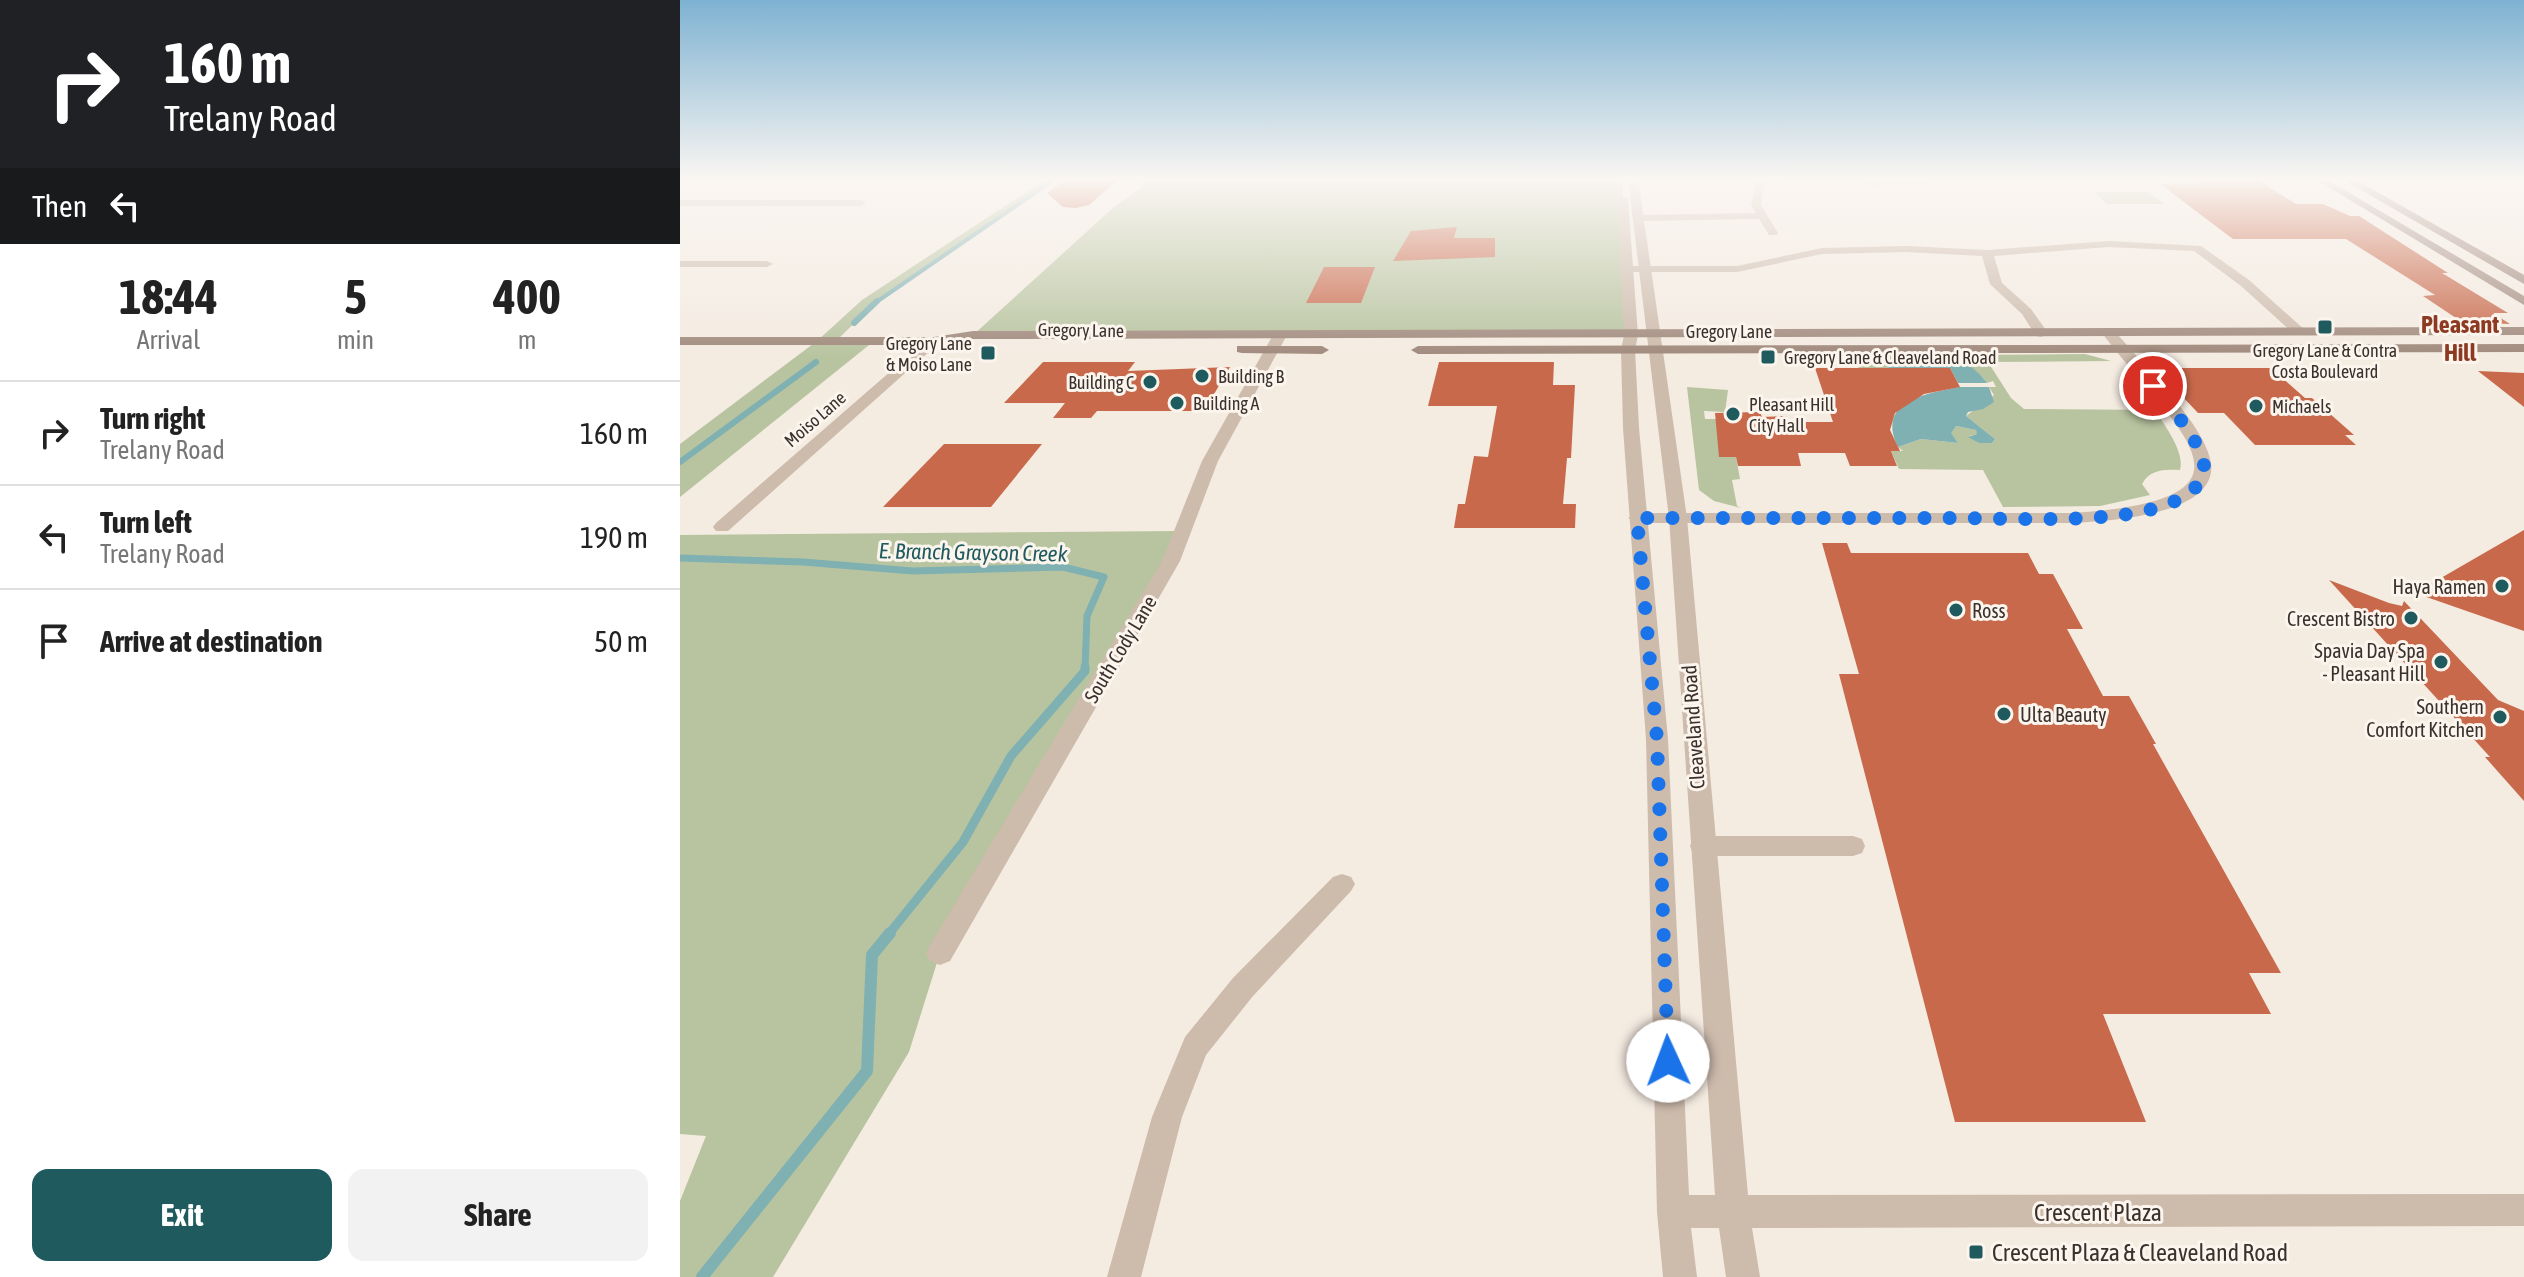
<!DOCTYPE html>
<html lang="en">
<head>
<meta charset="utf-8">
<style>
	:root { --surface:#fff; --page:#f2f2f2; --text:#222; --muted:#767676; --line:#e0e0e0; --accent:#1f5a5e }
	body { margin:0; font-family:"Asap Condensed",sans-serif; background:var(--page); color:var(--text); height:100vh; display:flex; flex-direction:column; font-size:30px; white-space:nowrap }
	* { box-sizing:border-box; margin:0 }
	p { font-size:26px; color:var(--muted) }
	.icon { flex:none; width:44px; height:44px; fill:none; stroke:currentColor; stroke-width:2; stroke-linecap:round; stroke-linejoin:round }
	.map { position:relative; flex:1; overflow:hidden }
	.panel { display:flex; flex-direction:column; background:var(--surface); width:680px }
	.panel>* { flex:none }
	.top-card { background:#202124; color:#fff; overflow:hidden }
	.pin { position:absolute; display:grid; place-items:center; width:68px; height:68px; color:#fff; margin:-34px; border:4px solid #fff; border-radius:50%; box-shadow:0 2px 8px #0007 }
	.me { position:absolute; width:88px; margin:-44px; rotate:358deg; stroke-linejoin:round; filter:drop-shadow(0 0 6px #0008) }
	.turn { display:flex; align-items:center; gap:28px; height:168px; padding:0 32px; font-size:36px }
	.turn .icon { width:104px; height:104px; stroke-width:2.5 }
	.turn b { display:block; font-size:56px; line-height:68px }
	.then { display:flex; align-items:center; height:76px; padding:0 32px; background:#0003; gap:16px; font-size:30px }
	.eta { display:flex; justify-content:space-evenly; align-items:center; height:136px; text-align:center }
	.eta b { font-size:48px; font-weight:700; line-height:56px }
	.primary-button { display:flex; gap:16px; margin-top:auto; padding:16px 32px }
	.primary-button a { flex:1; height:92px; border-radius:16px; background:var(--accent); color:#fff; font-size:32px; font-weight:700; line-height:92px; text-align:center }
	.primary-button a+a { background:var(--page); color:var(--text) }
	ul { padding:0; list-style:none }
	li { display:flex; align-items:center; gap:24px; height:104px; padding:0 32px; border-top:2px solid var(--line) }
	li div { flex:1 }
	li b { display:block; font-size:30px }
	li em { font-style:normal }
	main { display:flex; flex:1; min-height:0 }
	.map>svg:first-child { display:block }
	.green { fill:#b8c4a0 }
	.water { fill:#7fb0b2 }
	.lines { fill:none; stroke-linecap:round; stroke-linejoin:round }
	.stream-far4 { stroke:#7fb0b2; stroke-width:4 }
	.stream-far3 { stroke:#7fb0b2; stroke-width:6 }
	.stream-far2 { stroke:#7fb0b2; stroke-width:7 }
	.stream-far1 { stroke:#7fb0b2; stroke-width:9 }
	.stream { stroke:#7fb0b2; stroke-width:12 }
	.building { fill:#c8694b }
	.minor { fill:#cdbbac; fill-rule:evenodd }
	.tertiary { fill:#cdbbac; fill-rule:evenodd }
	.secondary { fill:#a18a7d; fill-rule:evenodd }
	.route { stroke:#1a73e8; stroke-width:14; stroke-dasharray:0 25.2 }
	.poi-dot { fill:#1f5a5e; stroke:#fbf5ee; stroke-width:3 }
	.labels { text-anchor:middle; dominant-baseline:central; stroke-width:6; stroke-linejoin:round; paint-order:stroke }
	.far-street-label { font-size:18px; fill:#3b302b; stroke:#fbf5ee }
	.far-poi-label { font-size:18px; fill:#3b302b; stroke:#fbf5ee; text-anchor:start }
	.poi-label { font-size:20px; fill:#3b302b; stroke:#fbf5ee; text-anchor:end }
	.street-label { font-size:20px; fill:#3b302b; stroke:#fbf5ee }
	.water-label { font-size:22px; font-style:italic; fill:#1f5a5e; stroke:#fbf5ee }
	.far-district-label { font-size:24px; font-weight:bold; fill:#8c3b22; stroke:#fbf5ee }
	.near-street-label { font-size:24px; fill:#3b302b; stroke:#fbf5ee }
	.near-poi-label { font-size:24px; fill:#3b302b; stroke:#fbf5ee; text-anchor:start }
</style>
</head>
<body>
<main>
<section class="panel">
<div class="top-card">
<div class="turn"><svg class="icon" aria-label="right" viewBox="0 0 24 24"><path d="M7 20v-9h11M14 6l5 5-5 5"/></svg><div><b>160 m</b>Trelany Road</div></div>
<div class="then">Then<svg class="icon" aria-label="left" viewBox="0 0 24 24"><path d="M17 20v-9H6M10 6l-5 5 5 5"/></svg></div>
</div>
<div class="eta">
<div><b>18:44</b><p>Arrival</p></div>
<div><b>5</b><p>min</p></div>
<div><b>400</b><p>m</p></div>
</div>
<ul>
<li><svg class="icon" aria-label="right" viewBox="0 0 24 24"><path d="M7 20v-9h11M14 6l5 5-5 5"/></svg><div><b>Turn right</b><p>Trelany Road</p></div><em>160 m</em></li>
<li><svg class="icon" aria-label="left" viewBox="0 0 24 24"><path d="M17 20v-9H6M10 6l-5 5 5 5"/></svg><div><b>Turn left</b><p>Trelany Road</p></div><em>190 m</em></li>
<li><svg class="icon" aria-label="arrive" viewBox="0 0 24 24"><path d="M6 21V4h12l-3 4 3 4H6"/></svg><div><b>Arrive at destination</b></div><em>50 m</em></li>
</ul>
<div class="primary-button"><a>Exit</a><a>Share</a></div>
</section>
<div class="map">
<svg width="1844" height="1277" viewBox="0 0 1844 1277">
	<rect width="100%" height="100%" fill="#f4ebe1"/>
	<!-- green -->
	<path class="green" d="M 366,179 L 375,179 L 200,298 L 156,341 L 194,341 L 0,497 L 0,444 L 137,341 L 182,300 Z
		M 464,179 L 942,179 L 951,335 L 293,335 L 434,207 L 461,188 Z
		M 1414,192 L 1469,192 L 1484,204 L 1427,204 Z
		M 1405,354 L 1431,361 L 1308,362 L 1331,398 L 1344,409 L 1475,410 C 1485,426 1505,452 1500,470 C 1485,469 1470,469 1462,484 L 1470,495 L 1420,506 L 1323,507 L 1303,470 L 1219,469 L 1211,451 L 1223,451 L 1218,447 L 1241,439 L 1278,443 L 1270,433 L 1276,426 L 1296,430 L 1298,434 L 1289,436 L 1299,443 L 1312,443 L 1315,439 L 1286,416 L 1314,395 L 1309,387 L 1316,387 L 1313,381 L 1307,383 C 1299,371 1284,367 1277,355 Z
		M 1191,355 L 1264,355 L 1266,360 L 1259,363 L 1229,360 L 1201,370 L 1178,368 Z
		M 1007,387 L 1048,390 L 1045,412 L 1024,411 L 1025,419 L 1043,419 L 1056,457 L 1060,479 L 1052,480 L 1057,506 L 1061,508 L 1034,501 L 1019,490 Z
		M 503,531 L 260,953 L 229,1052 L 93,1277 L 0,1277 L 0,1201 L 26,1136 L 0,1134 L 0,535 Z"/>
	<!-- water -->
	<path class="water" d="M 1265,357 C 1280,357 1298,370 1307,383 L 1278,383 L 1270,368 L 1195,371 L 1194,367 L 1201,370 L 1229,360 L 1264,362 Z
		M 1279,387 L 1309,387 L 1314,402 L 1303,409 L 1288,412 L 1286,416 L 1315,439 L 1312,443 L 1299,443 L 1288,437 L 1297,434 L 1296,430 L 1276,426 L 1271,433 L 1278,443 L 1241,439 L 1218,447 C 1196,401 1245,394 1279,387 Z"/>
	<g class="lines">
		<!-- stream-far4 -->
		<path class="stream-far4" d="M 195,303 L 375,179"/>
		<!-- stream-far3 -->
		<path class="stream-far3" d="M 174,323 L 197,301
			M 0,462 L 136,362"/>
		<!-- stream-far2 -->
		<path class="stream-far2" d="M 0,558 L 123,562 L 233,571 L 383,567 L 424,577 L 407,616 L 405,669"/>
		<!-- stream-far1 -->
		<path class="stream-far1" d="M 208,935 L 283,842 L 331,756 L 405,671 L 405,667"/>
		<!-- stream -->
		<path class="stream" d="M 22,1277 L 187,1071 L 192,955 L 210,933"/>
	</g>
	<!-- building -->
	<path class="building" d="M 388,179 L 439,179 L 409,205 L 396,208 L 383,207 L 367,193 Z
		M 1516,179 L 1576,179 L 1616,204 L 1643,204 L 1670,216 L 1679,216 L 1768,273 L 1762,273 L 1828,313 L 1813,313 L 1830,324 L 1782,322 L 1743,296 L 1755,295 L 1666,239 L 1553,239 L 1480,184 L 1523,183 Z
		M 777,227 L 774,238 L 815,238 L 815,257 L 713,261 L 731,231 Z
		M 644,267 L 695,267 L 681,303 L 626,303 Z
		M 363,362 L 455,362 L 448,371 L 550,367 L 524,411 L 417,411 L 411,418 L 373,418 L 385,403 L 324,403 Z
		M 759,362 L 874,362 L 873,385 L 895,385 L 891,458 L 887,458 L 883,504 L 896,504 L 895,528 L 774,528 L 778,504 L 785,504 L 794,456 L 808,457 L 817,406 L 748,406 Z
		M 1135,368 L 1270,368 L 1280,387 L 1244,394 L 1215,413 L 1210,430 L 1220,451 L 1211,451 L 1217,466 L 1170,466 L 1165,453 L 1118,453 L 1121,466 L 1058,466 L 1056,457 L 1039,457 L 1035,413 L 1080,412 L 1082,417 L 1106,416 L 1108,422 L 1153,422 Z
		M 1488,368 L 1591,368 L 1625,398 L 1632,398 L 1674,435 L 1665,435 L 1676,445 L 1575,445 L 1544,413 L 1518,413 L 1485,378 L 1497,378 Z
		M 1798,371 L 1844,373 L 1844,407 Z
		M 264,444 L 362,444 L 311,507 L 203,507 Z
		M 1844,530 L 1844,631 L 1735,593 Z
		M 1142,543 L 1167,543 L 1171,553 L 1348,553 L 1359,574 L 1373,574 L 1403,629 L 1387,629 L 1423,696 L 1449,696 L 1476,744 L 1473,744 L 1601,973 L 1569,973 L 1591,1014 L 1423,1014 L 1466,1122 L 1275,1122 L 1159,674 L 1179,674 Z
		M 1649,580 L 1709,603 L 1722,606 L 1724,601 L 1818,700 L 1844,711 L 1844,801 L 1805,757 L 1810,757 Z"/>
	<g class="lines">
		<!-- minor -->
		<path class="minor" d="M 1077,179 L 1124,179 L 1084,184 L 1081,205 L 1098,233 L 1097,235 L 1089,235 L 1079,219 L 958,221 L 953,218 L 958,215 L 1076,213 L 1071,205 Z
			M 1226,179 L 1250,181 L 1245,184 L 1189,186 L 1184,183 L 1189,180 Z
			M 0,200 L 181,200 L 186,203 L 181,206 L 0,206 Z
			M 1429,241 L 1521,246 L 1569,280 L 1626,331 L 1614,334 L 1561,286 L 1514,251 L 1429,247 L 1314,256 L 1322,283 L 1351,309 L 1368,333 L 1361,337 L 1356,336 L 1342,314 L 1310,284 L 1302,256 L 1226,252 L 1142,254 L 1057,272 L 945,272 L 939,269 L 945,266 L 1057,266 L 1142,248 L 1226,246 L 1307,250 Z
			M 0,261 L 87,261 L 93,264 L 87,267 L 0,267 Z
			M 1429,329 L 1434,330 C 1459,361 1526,425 1531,463 C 1538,516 1426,521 1392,523 L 957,523 L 948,518 L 957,513 L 1392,513 C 1599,500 1497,432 1422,333 Z
			M 600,331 L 607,335 L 538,461 L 500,561 L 270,961 L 260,965 L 250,961 L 246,953 L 250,945 L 482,561 L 522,461 L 593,335 Z
			M 249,338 L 261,341 L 48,531 L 36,531 L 33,527 L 36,523 Z
			M 1022,836 L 1173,836 L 1182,839 L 1185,846 L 1182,853 L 1173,856 L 1022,856 L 1013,853 L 1010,846 L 1013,839 Z
			M 662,874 L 671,877 L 675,884 L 671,891 L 573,996 L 526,1055 L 502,1117 L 461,1277 L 427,1277 L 472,1117 L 505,1037 L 553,978 L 653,877 Z"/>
		<!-- tertiary -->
		<path class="tertiary" d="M 948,179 L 958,179 L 1007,518 L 1068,1195 L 1844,1194 L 1844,1226 L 1072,1228 L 1080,1277 L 1046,1277 L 1039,1228 L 1011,1228 L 1017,1277 L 983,1277 L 977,1212 L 966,739 L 943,428 L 941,350 L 944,335 L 938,199 L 943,196 L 948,199 L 958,335 L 955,350 L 959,428 L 988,739 L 1009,1195 L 1035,1195 L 989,518 Z"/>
		<!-- secondary -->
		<path class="secondary" d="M 1635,179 L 1646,179 L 1844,296 L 1844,305 Z
			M 1662,179 L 1674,179 L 1844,275 L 1844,284 Z
			M 1844,327 L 1844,335 L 293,339 L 254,345 L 0,345 L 0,337 L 254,337 L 293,331 Z
			M 1844,344 L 1844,352 L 738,354 L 731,350 L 738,346 Z
			M 557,346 L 642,346 L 649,350 L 642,354 L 562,353 L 557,352 Z"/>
	</g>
	<!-- sky -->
	<linearGradient id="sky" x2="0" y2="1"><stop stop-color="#7eb2d2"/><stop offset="0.5" stop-color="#faf6f2"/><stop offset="1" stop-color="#faf6f2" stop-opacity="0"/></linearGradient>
	<rect width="1844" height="358" fill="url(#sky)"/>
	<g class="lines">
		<!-- route -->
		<path class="route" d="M 988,1061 L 977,739 L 957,518 C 1058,518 1159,518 1260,518 C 1320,518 1381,522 1441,515 C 1467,512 1508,503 1522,479 C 1535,455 1488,404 1473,386"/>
	</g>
	<!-- markers -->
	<g class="poi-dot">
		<rect x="1637" y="319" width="16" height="16" rx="4"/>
		<rect x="300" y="345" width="16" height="16" rx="4"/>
		<rect x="1080" y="349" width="16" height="16" rx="4"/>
		<circle cx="522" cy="376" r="8"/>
		<circle cx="470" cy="382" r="8"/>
		<circle cx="497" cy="403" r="8"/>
		<circle cx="1576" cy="406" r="8"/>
		<circle cx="1053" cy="414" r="8"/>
		<circle cx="1822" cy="586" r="8"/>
		<circle cx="1276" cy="610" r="8"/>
		<circle cx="1731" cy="618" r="8"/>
		<circle cx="1761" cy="662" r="8"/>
		<circle cx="1324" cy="714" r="8"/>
		<circle cx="1820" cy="717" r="8"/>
		<rect x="1288" y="1244" width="16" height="16" rx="4"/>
	</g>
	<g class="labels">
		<!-- far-street labels -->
		<g class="far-street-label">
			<text transform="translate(401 330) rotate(1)">Gregory Lane</text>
			<text x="1049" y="331">Gregory Lane</text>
			<text transform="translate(135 419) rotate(-41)">Moiso Lane</text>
		</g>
		<!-- far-poi labels -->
		<g class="far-poi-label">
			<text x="292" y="343" text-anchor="end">Gregory Lane<tspan x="292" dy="21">&amp; Moiso Lane</tspan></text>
			<text x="1645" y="350" text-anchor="middle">Gregory Lane &amp; Contra<tspan x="1645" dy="21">Costa Boulevard</tspan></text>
			<text x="1104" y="357">Gregory Lane &amp; Cleaveland Road</text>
			<text x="538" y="376">Building B</text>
			<text x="454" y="382" text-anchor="end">Building C</text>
			<text x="513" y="403">Building A</text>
			<text x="1069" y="404">Pleasant Hill<tspan x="1069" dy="21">City Hall</tspan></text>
			<text x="1592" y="406">Michaels</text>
		</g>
		<!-- poi labels -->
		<g class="poi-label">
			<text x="1806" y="586">Haya Ramen</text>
			<text x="1292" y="610" text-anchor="start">Ross</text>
			<text x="1715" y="618">Crescent Bistro</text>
			<text x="1745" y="650">Spavia Day Spa<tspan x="1745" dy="23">- Pleasant Hill</tspan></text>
			<text x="1804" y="706">Southern<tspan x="1804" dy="23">Comfort Kitchen</tspan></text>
			<text x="1340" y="714" text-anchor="start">Ulta Beauty</text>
		</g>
		<!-- street labels -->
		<g class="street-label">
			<text transform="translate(440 649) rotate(-59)">South Cody Lane</text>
			<text transform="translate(1013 727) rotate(-94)">Cleaveland Road</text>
		</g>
		<!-- water labels -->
		<g class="water-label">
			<text transform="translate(293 552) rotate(1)">E. Branch Grayson Creek</text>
		</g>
		<!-- far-district labels -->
		<g class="far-district-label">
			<text x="1780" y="324">Pleasant<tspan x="1780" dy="28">Hill</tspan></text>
		</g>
		<!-- near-street labels -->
		<g class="near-street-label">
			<text x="1418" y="1212">Crescent Plaza</text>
		</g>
		<!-- near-poi labels -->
		<g class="near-poi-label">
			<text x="1312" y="1252">Crescent Plaza &amp; Cleaveland Road</text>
		</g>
	</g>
</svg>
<div class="pin" style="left:1473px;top:386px;background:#d93025"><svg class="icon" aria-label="arrive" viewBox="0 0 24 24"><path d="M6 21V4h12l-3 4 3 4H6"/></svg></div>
<svg class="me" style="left:988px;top:1061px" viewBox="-20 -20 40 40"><circle r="19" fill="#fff"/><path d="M0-13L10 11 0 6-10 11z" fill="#1a73e8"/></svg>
</div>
</main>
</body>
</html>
